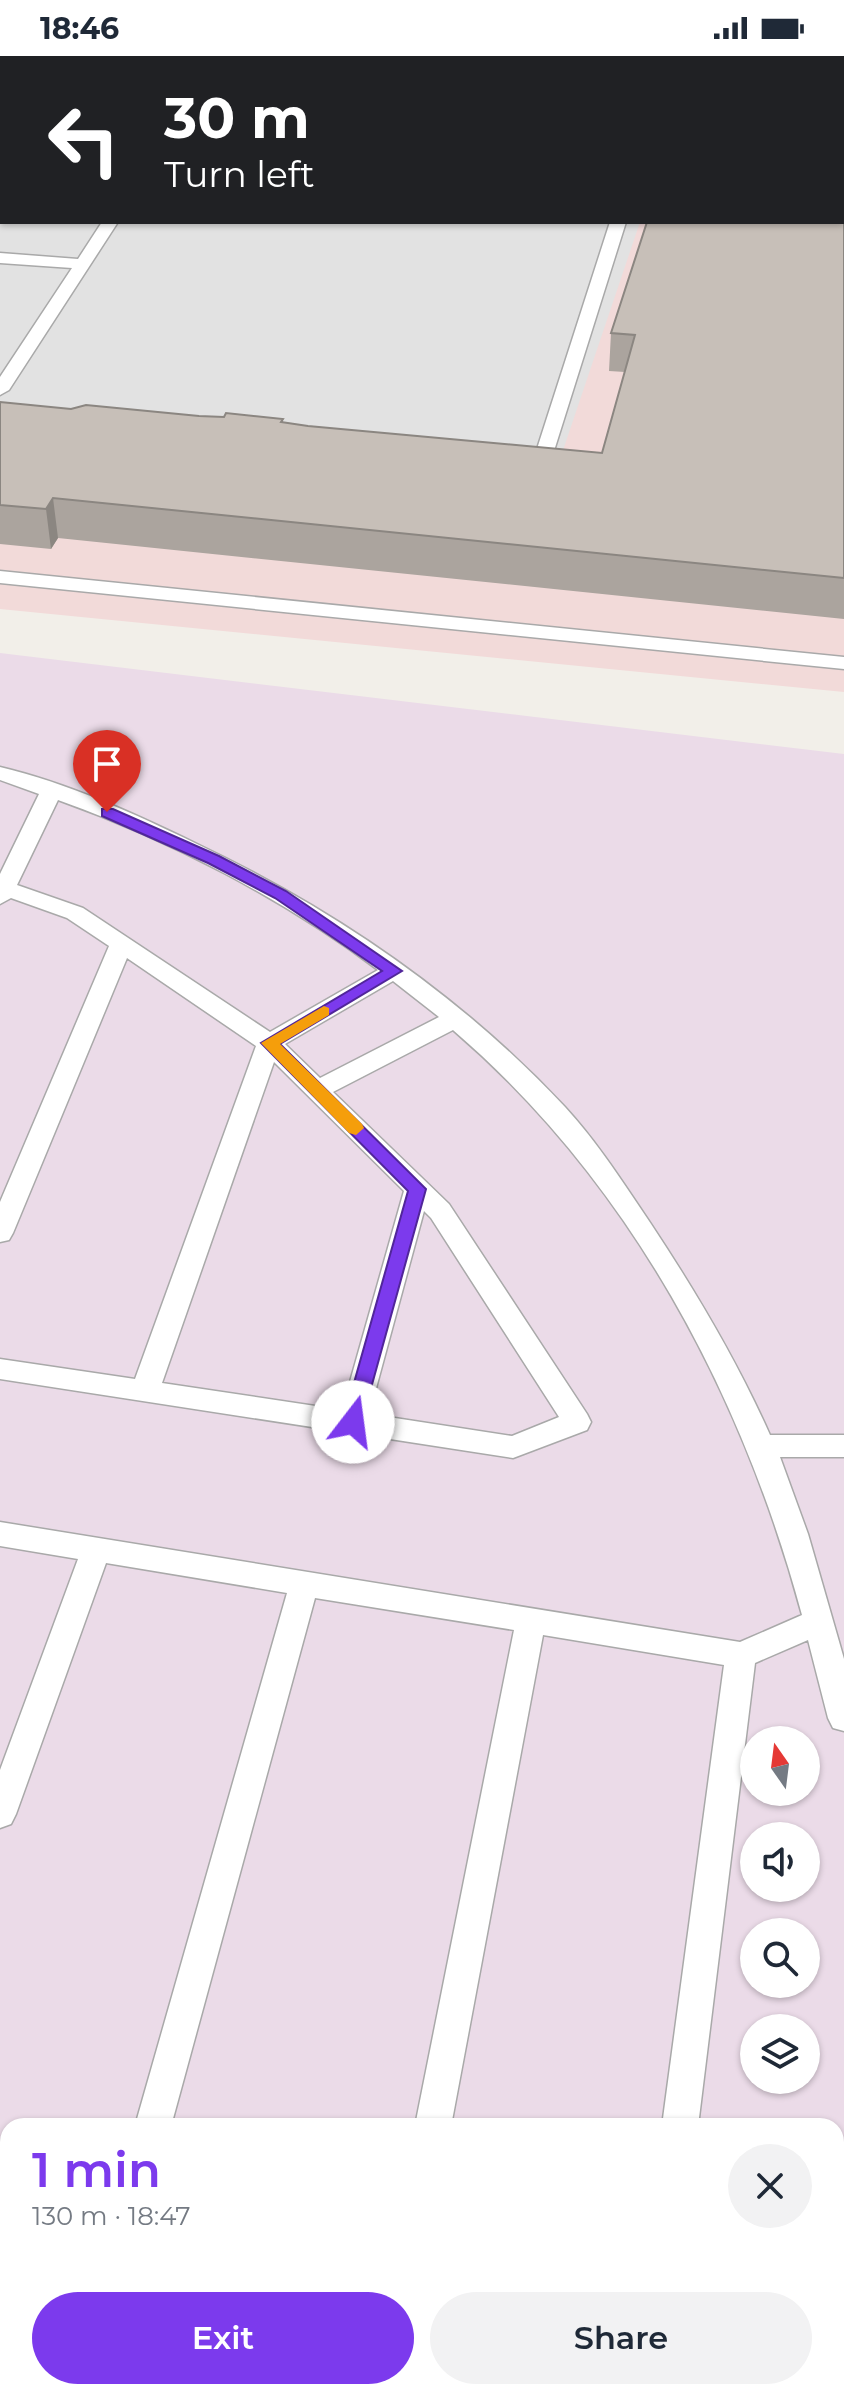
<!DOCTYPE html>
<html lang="en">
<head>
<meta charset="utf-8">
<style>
	:root { --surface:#fff; --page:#f2f2f3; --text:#1f2937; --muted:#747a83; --accent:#7c3aed }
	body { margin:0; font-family:Montserrat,sans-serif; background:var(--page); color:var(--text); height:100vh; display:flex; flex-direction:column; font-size:30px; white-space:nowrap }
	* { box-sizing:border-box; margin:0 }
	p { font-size:26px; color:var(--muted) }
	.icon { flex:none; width:44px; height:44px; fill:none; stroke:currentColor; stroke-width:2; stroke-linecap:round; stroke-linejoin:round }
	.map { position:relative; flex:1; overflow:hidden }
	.sheet { position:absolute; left:0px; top:2062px; width:844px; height:282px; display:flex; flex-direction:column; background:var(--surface); border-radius:24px 24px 0 0; box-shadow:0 2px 6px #0004 }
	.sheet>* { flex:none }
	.guide { position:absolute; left:0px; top:0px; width:844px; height:168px; box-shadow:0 2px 6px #0004; background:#202124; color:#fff; overflow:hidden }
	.needle { width:52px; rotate:346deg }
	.controls { position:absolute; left:740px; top:1670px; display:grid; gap:16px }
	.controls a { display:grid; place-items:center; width:80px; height:80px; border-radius:50%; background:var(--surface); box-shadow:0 2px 6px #0004; font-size:40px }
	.pin { position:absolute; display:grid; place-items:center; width:68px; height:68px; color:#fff; margin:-82px -34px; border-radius:50% 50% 50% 0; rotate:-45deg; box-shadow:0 0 8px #0007 }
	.pin .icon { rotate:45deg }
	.me { position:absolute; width:88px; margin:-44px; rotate:15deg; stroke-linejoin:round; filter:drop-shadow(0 0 6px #0008) }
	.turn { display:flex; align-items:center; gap:28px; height:168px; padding:0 32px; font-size:36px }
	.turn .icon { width:104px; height:104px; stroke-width:2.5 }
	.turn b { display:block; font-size:56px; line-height:68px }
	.round { display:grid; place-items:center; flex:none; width:84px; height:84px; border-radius:42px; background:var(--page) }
	.head { display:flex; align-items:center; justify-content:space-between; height:136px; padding:0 32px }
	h1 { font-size:48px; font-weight:600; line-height:60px; color:var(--accent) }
	.action { display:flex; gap:16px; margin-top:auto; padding:16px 32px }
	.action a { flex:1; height:92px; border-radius:48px; background:var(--accent); color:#fff; font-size:32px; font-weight:600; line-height:92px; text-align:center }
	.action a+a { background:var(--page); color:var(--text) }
	.status { display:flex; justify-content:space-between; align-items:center; height:56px; padding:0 40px; background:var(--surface); direction:ltr }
	.status svg { height:22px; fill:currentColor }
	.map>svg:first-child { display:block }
	.commercial { fill:#f2dad9; fill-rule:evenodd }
	.industrial { fill:#ebdbe8; fill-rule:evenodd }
	.parking { fill:#e2e2e2 }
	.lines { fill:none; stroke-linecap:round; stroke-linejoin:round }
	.service-casing { stroke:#a9a9a9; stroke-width:3 }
	.minor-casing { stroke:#a9a9a9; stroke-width:3 }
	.service { fill:#fff; fill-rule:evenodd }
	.minor { fill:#fff; fill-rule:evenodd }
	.wall { fill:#aba49e }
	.shaded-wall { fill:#8b8681 }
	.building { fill:#c7bfb8; stroke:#8b8681; stroke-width:2 }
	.route { fill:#7c3aed; stroke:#51269a; stroke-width:2 }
	.slow { fill:#f59e0b }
</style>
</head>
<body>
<div class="status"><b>18:46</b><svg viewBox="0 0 49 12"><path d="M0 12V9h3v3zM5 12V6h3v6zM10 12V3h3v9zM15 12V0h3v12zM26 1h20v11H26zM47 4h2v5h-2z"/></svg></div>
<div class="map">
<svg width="844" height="2343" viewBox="0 0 844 2343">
	<rect width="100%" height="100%" fill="#f2efe9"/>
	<!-- commercial -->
	<path class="commercial" d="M 0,0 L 844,0 L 844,636 L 0,553 ZM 2,2 L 842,2 L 842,166 L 2,166 Z"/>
	<!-- industrial -->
	<path class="industrial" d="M 0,597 L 844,698 L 844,2343 L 0,2343 ZM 754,1684 L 806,1684 L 806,1736 L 754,1736 ZM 754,1780 L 806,1780 L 806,1832 L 754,1832 ZM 754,1876 L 806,1876 L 806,1928 L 754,1928 ZM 754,1972 L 806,1972 L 806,2024 L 754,2024 ZM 8,2070 L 836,2070 L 836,2336 L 8,2336 Z"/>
	<!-- parking -->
	<path class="parking" d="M 0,25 L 2,166 L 640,166 L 555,418 L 0,371 Z"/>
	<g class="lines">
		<!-- service casing -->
		<g class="service-casing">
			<path id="service" d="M 663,0 L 677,0 L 677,2 L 663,2 Z
				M 0,14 L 2,14 L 2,22 L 0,22 Z
				M 102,166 L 118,166 L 9,334 L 0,339 L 0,321 L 72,212 L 0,207 L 0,197 L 78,203 Z
				M 610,166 L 626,166 L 553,398 L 537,414 L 514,416 L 514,408 L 525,406 L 536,396 Z
				M 0,515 L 844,601 L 844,613 L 0,527 Z
				M 0,711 C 68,727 135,758 197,788 C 334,853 461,940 565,1051 C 598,1087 624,1128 651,1168 C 696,1236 737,1305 770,1379 L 844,1379 L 844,1401 L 780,1401 L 808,1478 L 844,1603 L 844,1675 L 833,1672 L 828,1662 L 808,1584 L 755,1607 L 698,2070 L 662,2070 L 724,1609 L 543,1579 L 451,2070 L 415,2070 L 514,1574 L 315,1542 L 171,2070 L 135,2070 L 287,1537 L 106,1507 L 16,1758 L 11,1768 L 0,1772 L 0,1714 L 78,1503 L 0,1490 L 0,1466 L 740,1586 L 802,1559 C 742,1337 630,1126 453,974 L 333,1036 L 449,1148 L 587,1358 L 591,1366 L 587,1374 L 513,1402 L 0,1323 L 0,1303 L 135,1323 L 256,990 L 127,902 L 13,1177 L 9,1184 L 0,1186 L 0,1146 L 109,890 L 67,862 L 11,842 L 0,848 L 0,818 L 39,738 L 0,724 ZM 58,744 C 170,784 282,842 378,914 L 270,976 L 83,852 L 17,829 ZM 393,925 L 439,961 L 320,1022 L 285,988 ZM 274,1006 L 404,1135 L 342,1354 L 162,1327 ZM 424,1155 L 431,1162 L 559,1361 L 512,1380 L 369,1358 Z
				M 60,2336 L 98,2336 L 96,2343 L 58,2343 Z
				M 363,2336 L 401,2336 L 399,2343 L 361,2343 Z
				M 627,2336 L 665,2336 L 665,2343 L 627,2343 Z"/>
		</g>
		<!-- minor casing -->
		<g class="minor-casing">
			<path id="minor" d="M 380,0 L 404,0 L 379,2 Z"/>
		</g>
		<!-- service -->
		<use href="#service" class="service"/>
		<!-- minor -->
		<use href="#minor" class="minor"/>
	</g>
	<!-- wall -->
	<path class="wall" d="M 844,0 L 844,563 L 58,482 L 51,493 L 0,488 L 0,346 L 71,353 L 199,360 L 283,363 L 283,367 L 308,370 L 602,397 L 625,316 L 609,315 L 611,277 Z"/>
	<!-- shaded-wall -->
	<path class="shaded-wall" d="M 53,442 L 58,482 L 51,493 L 46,453 Z"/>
	<!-- building -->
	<path class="building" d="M 698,0 L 844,0 L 844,522 L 53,442 L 46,453 L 0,449 L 0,346 L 71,353 L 86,349 L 199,360 L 224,361 L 226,357 L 283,363 L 281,366 L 308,370 L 602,397 L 635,279 L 611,277 L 647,166 L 842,166 L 842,2 L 697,2 Z"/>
	<!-- route -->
	<path class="route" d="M 102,753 L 113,753 L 219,800 L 286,835 L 402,915 L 280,988 L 426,1133 L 360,1372 L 346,1372 L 343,1366 L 408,1135 L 261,987 L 382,915 L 275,842 L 208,807 L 102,760 Z"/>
	<!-- slow -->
	<path class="slow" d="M 324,950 L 329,952 L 329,959 L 280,988 L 362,1068 L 364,1072 L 356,1079 L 349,1077 L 261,987 Z"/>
</svg>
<div class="controls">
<a><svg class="needle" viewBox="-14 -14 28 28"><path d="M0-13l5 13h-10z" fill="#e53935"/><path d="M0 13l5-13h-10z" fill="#747a83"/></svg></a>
<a><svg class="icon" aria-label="sound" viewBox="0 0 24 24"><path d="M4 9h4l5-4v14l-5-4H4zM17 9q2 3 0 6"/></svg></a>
<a><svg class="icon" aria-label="search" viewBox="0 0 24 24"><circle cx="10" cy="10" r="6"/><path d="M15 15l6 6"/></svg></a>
<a><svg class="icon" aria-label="layers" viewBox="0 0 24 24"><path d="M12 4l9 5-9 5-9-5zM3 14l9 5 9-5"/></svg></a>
</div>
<div class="pin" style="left:107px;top:756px;background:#d93025"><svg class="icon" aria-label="arrive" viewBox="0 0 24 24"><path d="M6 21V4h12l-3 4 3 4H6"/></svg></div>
<svg class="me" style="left:353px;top:1366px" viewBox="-20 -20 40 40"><circle r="19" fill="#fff"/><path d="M0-13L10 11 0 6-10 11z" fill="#7c3aed"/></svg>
<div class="guide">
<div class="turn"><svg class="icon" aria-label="left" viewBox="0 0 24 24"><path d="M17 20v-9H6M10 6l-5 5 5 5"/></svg><div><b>30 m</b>Turn left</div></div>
</div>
<section class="sheet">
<div class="head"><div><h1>1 min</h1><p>130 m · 18:47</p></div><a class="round"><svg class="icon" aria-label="close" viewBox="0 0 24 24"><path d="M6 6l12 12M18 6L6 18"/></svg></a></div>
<div class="action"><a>Exit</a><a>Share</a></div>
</section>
</div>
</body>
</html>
